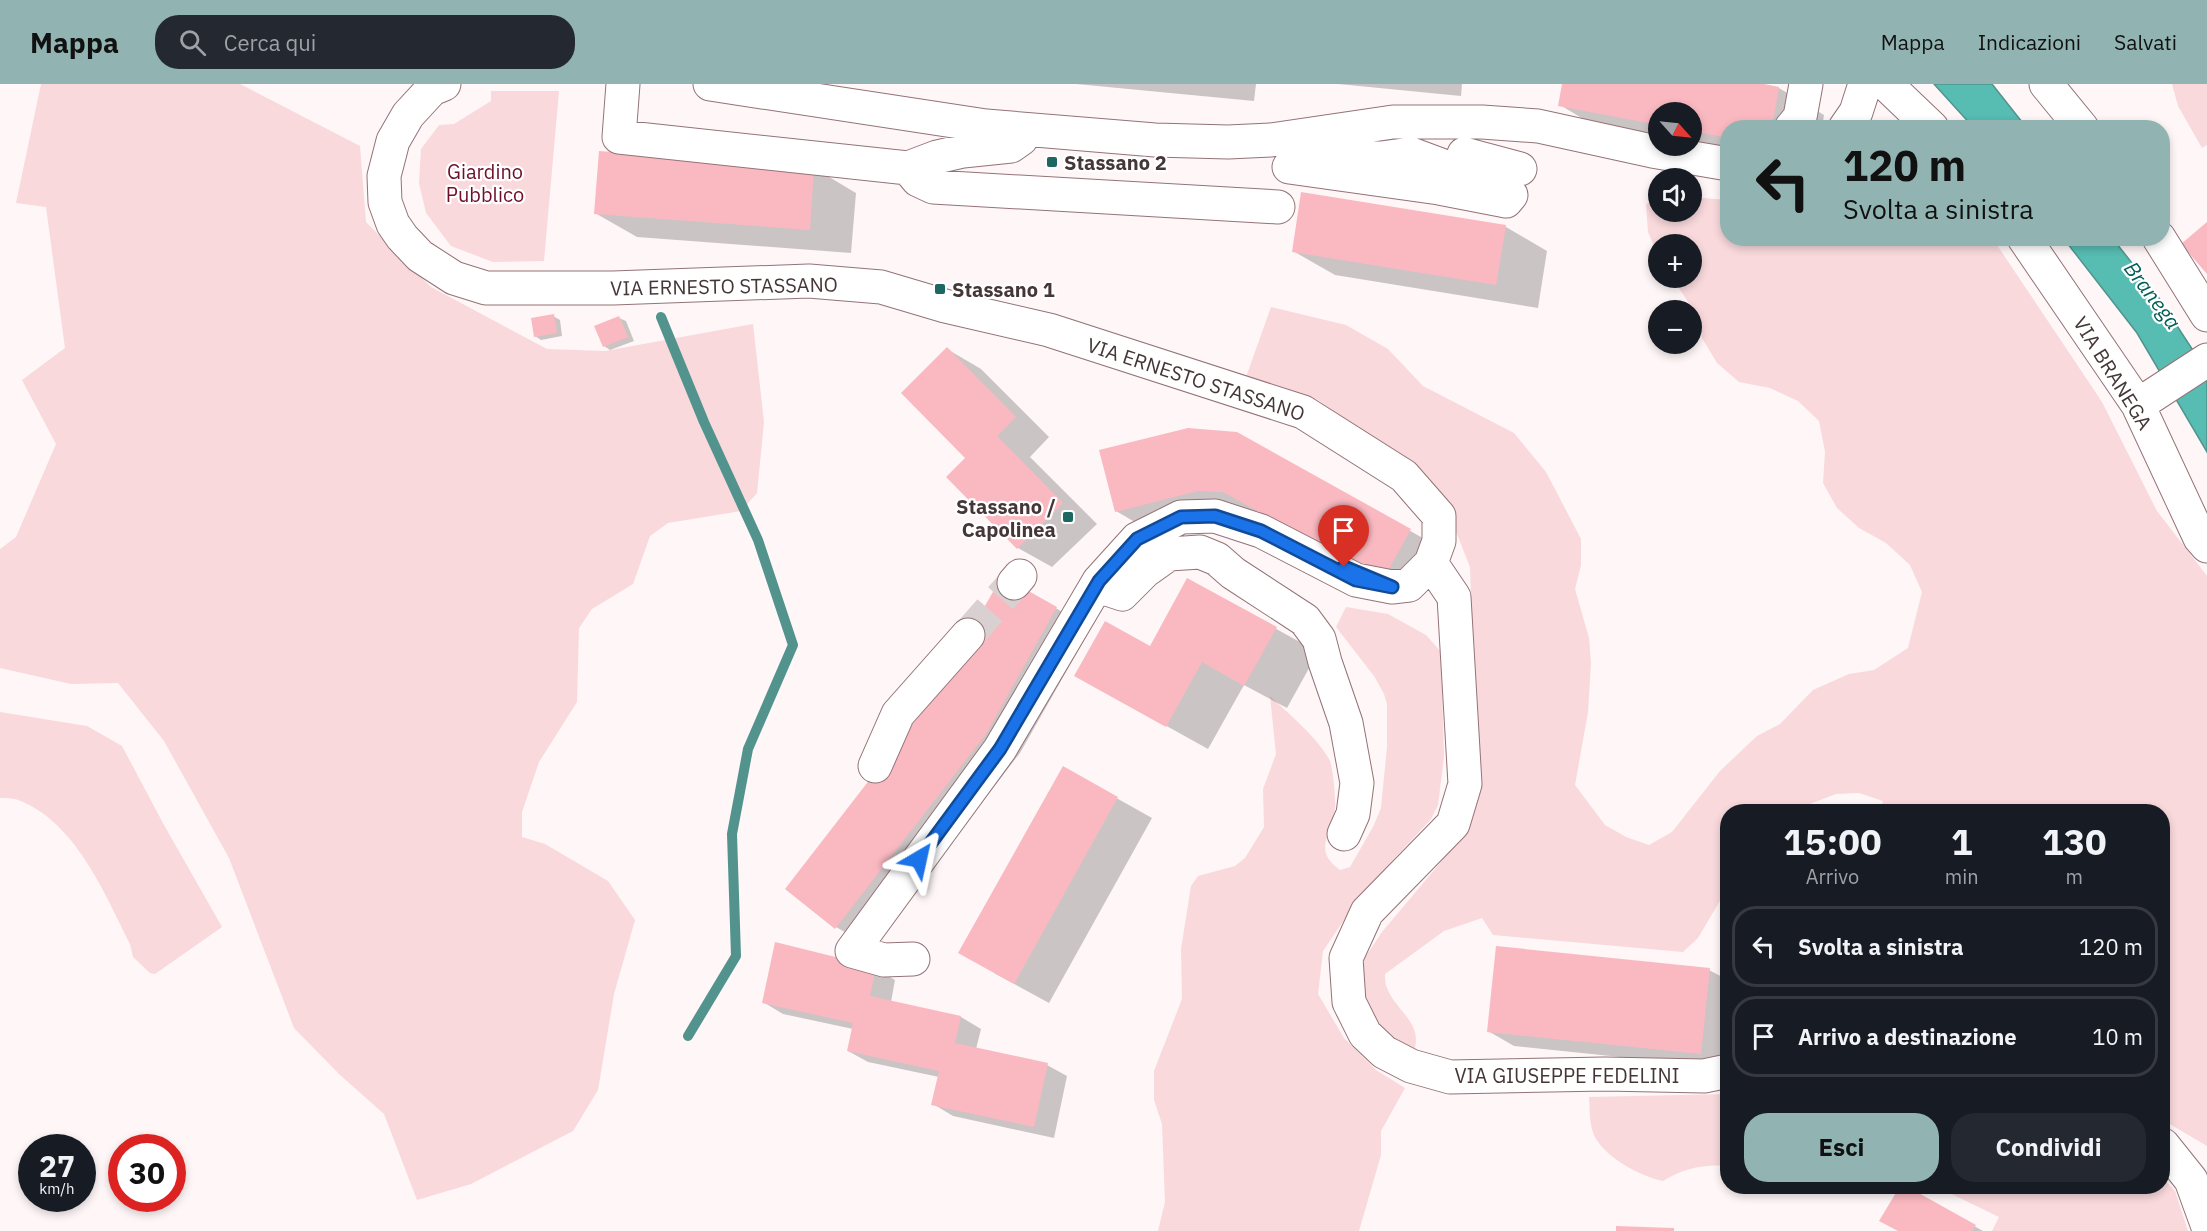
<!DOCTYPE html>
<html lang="it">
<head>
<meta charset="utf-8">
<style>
	:root { --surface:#171b24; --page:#242831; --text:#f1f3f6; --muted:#9ea1a6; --line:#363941; --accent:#91b4b2 }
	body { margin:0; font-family:"IBM Plex Sans",sans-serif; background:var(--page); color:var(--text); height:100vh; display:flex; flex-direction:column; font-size:22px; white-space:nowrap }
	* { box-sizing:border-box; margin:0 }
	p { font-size:20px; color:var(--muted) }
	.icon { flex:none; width:33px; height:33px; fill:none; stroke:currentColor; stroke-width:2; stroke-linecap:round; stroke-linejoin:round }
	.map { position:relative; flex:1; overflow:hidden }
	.drawer { position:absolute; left:1720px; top:720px; width:450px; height:390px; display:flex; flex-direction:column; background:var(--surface); border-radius:24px; box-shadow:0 3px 9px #0003 }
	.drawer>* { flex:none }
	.guide { position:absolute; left:1720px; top:36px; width:450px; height:126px; border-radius:24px; box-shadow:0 3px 9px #0003; background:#91b4b2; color:#111; overflow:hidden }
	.needle { width:39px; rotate:117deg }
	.fabs { position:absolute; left:1648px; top:18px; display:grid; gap:12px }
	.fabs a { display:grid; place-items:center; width:54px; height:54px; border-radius:50%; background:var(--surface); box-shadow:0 3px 9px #0003; font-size:30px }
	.speed { position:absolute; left:18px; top:1050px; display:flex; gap:12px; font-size:30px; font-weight:700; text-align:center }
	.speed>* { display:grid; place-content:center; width:78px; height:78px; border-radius:50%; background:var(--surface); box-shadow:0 3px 9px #0003; line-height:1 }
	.speed small { font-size:15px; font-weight:400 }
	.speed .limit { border:9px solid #d22; background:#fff; color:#111 }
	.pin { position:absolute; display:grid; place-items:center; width:51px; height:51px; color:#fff; margin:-62px -26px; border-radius:50% 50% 50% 0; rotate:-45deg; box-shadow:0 0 6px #0007 }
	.pin .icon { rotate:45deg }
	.me { position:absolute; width:66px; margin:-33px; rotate:36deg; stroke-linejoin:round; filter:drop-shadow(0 0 4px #0008) }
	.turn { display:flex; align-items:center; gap:21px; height:126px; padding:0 24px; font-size:27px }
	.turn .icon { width:78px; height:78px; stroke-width:2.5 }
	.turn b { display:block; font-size:42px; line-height:51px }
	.eta { display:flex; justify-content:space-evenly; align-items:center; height:102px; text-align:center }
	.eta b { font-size:36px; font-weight:800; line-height:42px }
	.cta { display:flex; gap:12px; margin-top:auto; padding:12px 24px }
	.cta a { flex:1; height:69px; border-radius:24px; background:var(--accent); color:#111; font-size:24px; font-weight:800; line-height:69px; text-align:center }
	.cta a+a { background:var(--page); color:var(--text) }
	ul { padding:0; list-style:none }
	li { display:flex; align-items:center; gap:18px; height:81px; margin:0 12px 9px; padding:0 12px; border:3px solid var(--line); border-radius:24px }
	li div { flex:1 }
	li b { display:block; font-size:22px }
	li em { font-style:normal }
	header { display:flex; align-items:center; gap:36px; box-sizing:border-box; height:84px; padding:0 30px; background:var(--accent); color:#111 }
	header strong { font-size:28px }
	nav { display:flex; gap:33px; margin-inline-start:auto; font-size:21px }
	.search { width:420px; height:54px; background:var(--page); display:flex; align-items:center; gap:15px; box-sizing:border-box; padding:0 21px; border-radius:24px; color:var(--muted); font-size:22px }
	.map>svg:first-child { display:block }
	.green { fill:#f9d9dc }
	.water { fill:#57bcb2; stroke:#52948d; stroke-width:1.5 }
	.shadow { fill:#0003 }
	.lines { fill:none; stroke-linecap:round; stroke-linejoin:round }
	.stream { stroke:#52948d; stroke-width:10 }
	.building { fill:#fab9c1 }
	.minor-tunnel { stroke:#d9d0d1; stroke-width:33; stroke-dasharray:33 16; stroke-linecap:butt }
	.minor-casing { stroke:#937377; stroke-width:35 }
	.minor { stroke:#fff; stroke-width:33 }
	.route-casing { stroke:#114b97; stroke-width:15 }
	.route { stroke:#1a73e8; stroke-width:10 }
	.poi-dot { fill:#1c6760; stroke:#fff; stroke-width:2 }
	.labels { text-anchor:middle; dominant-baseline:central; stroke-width:4.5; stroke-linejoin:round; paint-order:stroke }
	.poi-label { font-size:20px; font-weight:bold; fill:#453738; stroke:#fff; text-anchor:start }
	.park-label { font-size:20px; fill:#6c0f2b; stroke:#fff }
	.street-label { font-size:20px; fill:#453738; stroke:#fff }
	.water-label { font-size:21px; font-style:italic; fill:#035e57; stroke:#fff }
</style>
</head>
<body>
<header>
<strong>Mappa</strong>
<div class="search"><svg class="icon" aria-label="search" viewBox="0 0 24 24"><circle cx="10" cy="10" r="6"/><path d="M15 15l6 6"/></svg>Cerca qui</div>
<nav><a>Mappa</a><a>Indicazioni</a><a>Salvati</a></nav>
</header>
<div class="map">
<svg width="2207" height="1147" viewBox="0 0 2207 1147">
	<rect width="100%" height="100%" fill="#fef6f7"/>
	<!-- green -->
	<path class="green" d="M 41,0 L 240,0 L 360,62 L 366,138 L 431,203 L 547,265 L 605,267 L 753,240 L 764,338 L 757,409 L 741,427 L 668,439 L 650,452 L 633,500 L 592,525 L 579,544 L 577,618 L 539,678 L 522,728 L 522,753 L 545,760 L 608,797 L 635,836 L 614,910 L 598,1006 L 573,1047 L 471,1100 L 417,1116 L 384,1030 L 339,990 L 294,944 L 229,774 L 164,657 L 118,599 L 71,600 L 0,584 L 0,465 L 16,453 L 56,360 L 22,296 L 65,264 L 46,123 L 16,119 Z
		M 2172,0 L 2207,0 L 2207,61 L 2202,64 L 2178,22 Z
		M 491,7 L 559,7 L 544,177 L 493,178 L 451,162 L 426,129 L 419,99 L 421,65 L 439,41 L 454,40 L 491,17 Z
		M 1692,113 L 1728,116 L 1728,154 L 1993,155 L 2102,318 L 2157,427 L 2207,492 L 2207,1062 L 2163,1036 L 2163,728 L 1880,727 L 1883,717 L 1859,709 L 1836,710 L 1791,727 L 1728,728 L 1728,803 L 1698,854 L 1683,868 L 1493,851 L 1482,834 L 1444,847 L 1385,890 C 1385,894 1385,900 1387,904 C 1397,929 1425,939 1413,970 L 1383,953 L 1360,906 L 1364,875 L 1382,848 L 1462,753 L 1474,729 L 1478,703 L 1470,483 L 1441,410 L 1393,369 L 1318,316 L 1246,293 L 1271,223 L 1346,241 L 1388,265 L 1423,302 L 1514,349 L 1546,388 L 1581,455 L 1581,481 L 1575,505 L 1589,554 L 1591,579 L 1588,628 L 1575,701 L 1605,741 L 1626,753 L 1649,761 L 1672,748 L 1720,687 L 1757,652 L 1780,640 L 1813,606 L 1849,590 L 1874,586 L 1908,564 L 1922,508 L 1910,481 L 1886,459 L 1859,444 L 1837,424 L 1823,399 L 1825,368 L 1819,337 L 1798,317 L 1770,304 L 1739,298 L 1717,279 L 1702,254 L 1693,225 L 1672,194 L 1692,194 L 1692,160 L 1659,160 L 1659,174 L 1648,148 L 1646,120 L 1659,114 L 1659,128 L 1692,128 Z
		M 1346,523 L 1388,530 L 1426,551 L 1441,568 L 1444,673 L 1438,721 L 1431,735 L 1393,776 L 1348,830 L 1323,867 L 1318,910 L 1344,954 L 1376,986 L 1405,1004 L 1381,1047 L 1381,1071 L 1359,1147 L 1158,1147 L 1165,1118 L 1162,1040 L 1154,1016 L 1154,987 L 1182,915 L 1181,865 L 1191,802 L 1198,792 L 1235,782 L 1245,774 L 1264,743 L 1263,705 L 1276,670 L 1270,612 C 1288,629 1320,656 1330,677 C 1333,685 1336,715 1335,724 C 1333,749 1311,766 1340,786 L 1350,783 L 1373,743 L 1381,724 L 1387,663 L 1387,620 L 1384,610 L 1374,592 L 1336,543 Z
		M 0,628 L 87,642 L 122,662 L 164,741 L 222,843 L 155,890 L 150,889 L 133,873 L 130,860 C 105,810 75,737 18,716 C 13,714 6,714 0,714 Z
		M 1728,1010 L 1728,1082 C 1704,1080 1684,1084 1663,1097 C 1641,1093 1603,1072 1594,1051 C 1589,1040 1590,1025 1589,1013 Z
		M 2163,1094 L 2175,1107 L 2188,1147 L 1992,1147 L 1999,1133 L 1937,1103 L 2163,1102 Z"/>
	<!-- water -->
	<path class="water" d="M 1934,0 L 1992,0 L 2026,43 L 1973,43 Z
		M 2064,155 L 2113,155 L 2155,208 L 2207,288 L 2207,368 L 2137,249 Z"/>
	<!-- shadow -->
	<path class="shadow" d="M 1076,0 L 1256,0 L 1254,17 Z
		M 1338,0 L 1462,0 L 1461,12 Z
		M 1564,0 L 1755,0 L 1779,4 L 1824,31 L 1822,44 L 1728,44 L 1728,70 L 1692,62 L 1692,28 L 1659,28 L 1659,58 L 1605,48 L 1560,21 Z
		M 814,84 L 856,109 L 851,169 L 637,153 L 595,129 Z
		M 1303,109 L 1506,143 L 1547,167 L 1538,224 L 1335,191 L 1293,167 Z
		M 553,232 L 560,236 L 562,252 L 541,256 L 535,252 Z
		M 619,234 L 626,237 L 634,257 L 610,266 L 604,262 Z
		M 947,265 L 981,285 L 1049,353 L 1030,373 L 1097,440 L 1052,483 L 1018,464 Z
		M 1237,349 L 1444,466 L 1418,515 L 1259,427 L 1233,426 L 1150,447 L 1116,427 Z
		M 1002,494 L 1091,544 L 1020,669 L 871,863 L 836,843 L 787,805 L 933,616 Z
		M 1188,496 L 1318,568 L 1287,624 L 1244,601 L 1208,665 L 1118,615 L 1150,564 Z
		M 1063,684 L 1152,734 L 1049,919 L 994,889 Z
		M 875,884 L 895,896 L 891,918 L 961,933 L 981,945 L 976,965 L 1047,981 L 1067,992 L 1054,1054 L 953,1032 L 933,1020 L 939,993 L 868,978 L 848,967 L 853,945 L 783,930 L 763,918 Z
		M 1709,886 L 1728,896 L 1726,984 L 1514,962 L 1488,947 Z
		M 1903,1102 L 1983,1147 L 1899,1147 Z"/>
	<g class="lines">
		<!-- stream -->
		<path class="stream" d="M 661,233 L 704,338 L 758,456 L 793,561 L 748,665 L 732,750 L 736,872 L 688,952"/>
	</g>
	<!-- building -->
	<path class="building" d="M 1562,0 L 1764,0 L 1779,3 L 1772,44 L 1728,44 L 1728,54 L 1692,47 L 1692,28 L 1659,28 L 1659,41 L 1558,22 Z
		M 599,67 L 814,83 L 810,146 L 594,130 Z
		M 1301,108 L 1506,141 L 1496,201 L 1292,168 Z
		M 2207,138 L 2207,190 L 2181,160 Z
		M 554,230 L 557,249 L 534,253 L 531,234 Z
		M 619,232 L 628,253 L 603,263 L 594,242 Z
		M 947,263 L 1016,333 L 997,352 L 1063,419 L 1017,465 L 946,393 L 965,374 L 901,309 Z
		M 1188,344 L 1237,348 L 1411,445 L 1383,496 L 1223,408 L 1198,407 L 1115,428 L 1099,366 Z
		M 1002,492 L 1057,523 L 986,650 L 835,845 L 785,805 L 932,615 Z
		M 1187,494 L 1277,543 L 1244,602 L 1202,578 L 1166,643 L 1074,592 L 1105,537 L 1150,562 Z
		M 1063,682 L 1118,713 L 1014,900 L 958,869 Z
		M 775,858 L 876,883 L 870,912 L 961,932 L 955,959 L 1048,979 L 1034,1043 L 931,1021 L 939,987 L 847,967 L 853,939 L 762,919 Z
		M 1496,862 L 1710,884 L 1701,970 L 1487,948 Z
		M 1900,1102 L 1906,1102 L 1976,1141 L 1972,1147 L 1898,1147 L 1879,1137 Z
		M 1616,1142 L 1674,1144 L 1674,1147 L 1616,1147 Z"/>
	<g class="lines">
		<!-- minor-tunnel -->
		<path class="minor-tunnel" d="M 968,551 L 1014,499"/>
		<!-- minor casing -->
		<g class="minor-casing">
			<path id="minor" d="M 444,0 L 432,5 L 408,31 L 393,57 L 384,92 L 385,118 L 393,140 L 402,153 L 420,172 L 454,194 L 486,204 L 613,204 L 809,197 L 881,203 L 945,222 L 1049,246 L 1303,328 L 1404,392 L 1439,432 L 1439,457 L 1431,479 L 1409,501 L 1392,503 L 1356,496 L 1261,447 L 1215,432 L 1181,433 L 1137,455 L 1099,497 L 1000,665 L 852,867 L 884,876 L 913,875
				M 623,0 L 619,53 L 908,84 L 937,73 L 963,67 L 1011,62 L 1021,55 L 1023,48
				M 710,0 L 986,42 L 1155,56 L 1228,58 L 1271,56 L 1393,38 L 1482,38 L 1538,42 L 1652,67 L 1728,80
				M 1886,0 L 1932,44
				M 2046,0 L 2082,44
				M 1791,44 L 1800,33 L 1806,0
				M 1845,44 L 1856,28 L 1865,0
				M 1464,70 L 1520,85
				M 1289,83 L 1439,104 L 1501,116 L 1506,117 L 1511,111 L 1505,105 L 1411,70 L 1381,74 L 1309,68 L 1293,63
				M 908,84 L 918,96 L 933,103 L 1278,123
				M 2024,154 L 2138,321 L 2200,454 L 2207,462
				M 2159,154 L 2207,231
				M 2138,321 L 2207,276
				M 1431,479 L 1454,513 L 1465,700 L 1453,740 L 1367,828 L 1346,874 L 1349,918 L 1365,950 L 1384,968 L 1411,982 L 1450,993 L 1605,990 L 1704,992 L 1728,987
				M 1099,497 L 1110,506 L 1122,510 L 1145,487 L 1169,470 L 1200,468 L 1217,475 L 1233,489 L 1305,536 L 1319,555 L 1325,578 L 1346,639 L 1357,699 L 1353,730 L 1344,750
				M 1014,499 L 1020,492
				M 875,682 L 898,630 L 968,551
				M 2163,1061 L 2191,1096 L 2207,1140"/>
		</g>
		<!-- minor -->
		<use href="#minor" class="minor"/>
	</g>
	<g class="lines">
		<!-- route casing -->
		<g class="route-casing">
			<path id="route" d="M 919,775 L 1000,665 L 1099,497 L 1137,455 L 1181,433 L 1215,432 L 1261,447 L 1356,496 L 1392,503 L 1344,483"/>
		</g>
		<!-- route -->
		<use href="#route" class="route"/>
	</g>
	<!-- markers -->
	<g class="poi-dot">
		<rect x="1046" y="72" width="12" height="12" rx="3"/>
		<rect x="934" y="199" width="12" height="12" rx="3"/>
		<rect x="1062" y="427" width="12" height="12" rx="3"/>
	</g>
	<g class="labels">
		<!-- poi labels -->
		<g class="poi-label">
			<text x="1064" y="78">Stassano 2</text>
			<text x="952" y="205">Stassano 1</text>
			<text x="1056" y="422" text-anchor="end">Stassano /<tspan x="1056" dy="23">Capolinea</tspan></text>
		</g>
		<!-- park labels -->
		<g class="park-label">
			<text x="485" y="87">Giardino<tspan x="485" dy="23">Pubblico</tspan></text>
		</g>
		<!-- street labels -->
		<g class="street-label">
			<text transform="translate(724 202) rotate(-1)">VIA ERNESTO STASSANO</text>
			<text transform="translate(2113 289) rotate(58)">VIA BRANEGA</text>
			<text transform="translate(1196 295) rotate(18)">VIA ERNESTO STASSANO</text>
			<text x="1567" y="991">VIA GIUSEPPE FEDELINI</text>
		</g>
		<!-- water labels -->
		<g class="water-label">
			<text transform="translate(2153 211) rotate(53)">Branega</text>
		</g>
	</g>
</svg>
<div class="fabs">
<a><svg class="needle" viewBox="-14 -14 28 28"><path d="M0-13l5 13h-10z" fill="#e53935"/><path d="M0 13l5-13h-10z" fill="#9ea1a6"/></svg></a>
<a><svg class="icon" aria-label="sound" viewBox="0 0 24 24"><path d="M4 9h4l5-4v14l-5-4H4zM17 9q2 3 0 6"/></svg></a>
<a>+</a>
<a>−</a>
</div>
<div class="speed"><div>27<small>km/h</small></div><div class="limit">30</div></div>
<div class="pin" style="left:1344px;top:483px;background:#d93025"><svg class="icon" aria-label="arrive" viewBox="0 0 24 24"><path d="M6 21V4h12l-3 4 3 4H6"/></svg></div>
<svg class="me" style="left:919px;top:775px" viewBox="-20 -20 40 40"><path d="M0-17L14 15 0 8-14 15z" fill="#1a73e8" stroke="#fff" stroke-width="4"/></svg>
<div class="guide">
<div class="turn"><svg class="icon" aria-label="left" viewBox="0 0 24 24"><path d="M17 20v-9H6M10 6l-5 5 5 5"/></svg><div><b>120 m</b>Svolta a sinistra</div></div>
</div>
<section class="drawer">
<div class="eta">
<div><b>15:00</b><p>Arrivo</p></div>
<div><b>1</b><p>min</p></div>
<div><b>130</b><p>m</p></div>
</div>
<ul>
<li><svg class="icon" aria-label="left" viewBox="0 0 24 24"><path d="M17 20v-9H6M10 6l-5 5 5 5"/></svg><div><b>Svolta a sinistra</b></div><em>120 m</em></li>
<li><svg class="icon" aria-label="arrive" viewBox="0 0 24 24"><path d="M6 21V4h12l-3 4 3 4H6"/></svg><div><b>Arrivo a destinazione</b></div><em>10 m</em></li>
</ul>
<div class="cta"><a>Esci</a><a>Condividi</a></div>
</section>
</div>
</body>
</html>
